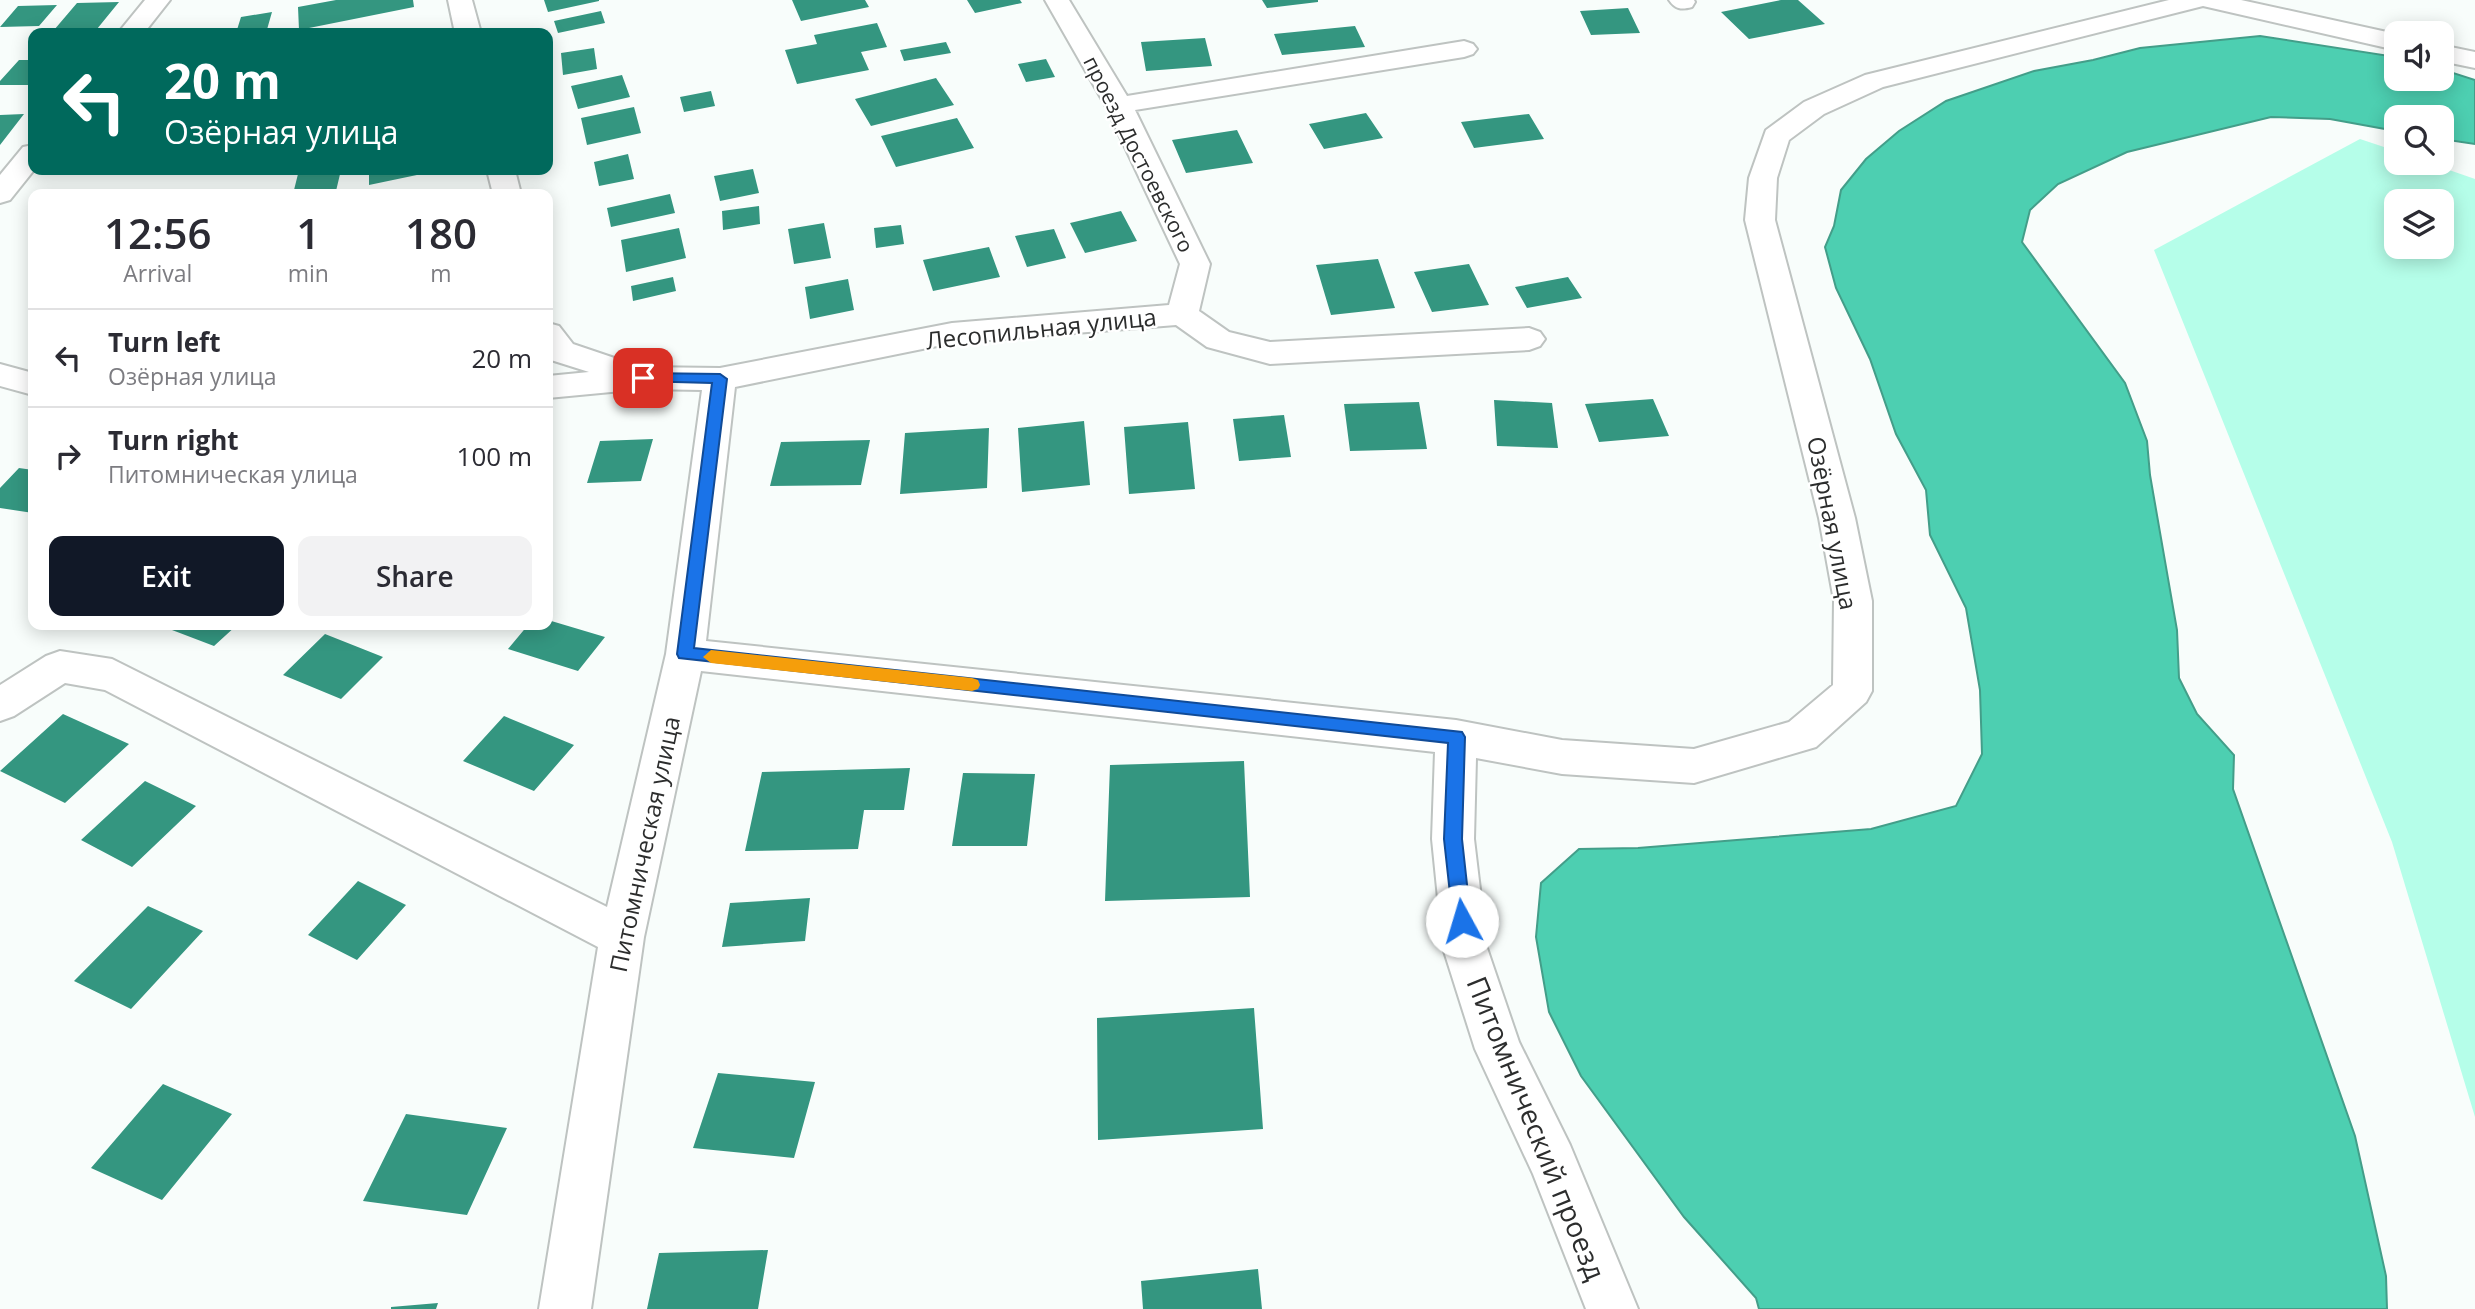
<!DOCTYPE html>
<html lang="en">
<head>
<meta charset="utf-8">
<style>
	:root { --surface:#fff; --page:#f2f2f3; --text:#2b2b33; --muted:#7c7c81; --line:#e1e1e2; --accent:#111827 }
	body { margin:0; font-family:"Open Sans",sans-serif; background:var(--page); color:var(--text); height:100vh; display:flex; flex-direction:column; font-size:26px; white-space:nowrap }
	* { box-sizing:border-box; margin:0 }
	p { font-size:23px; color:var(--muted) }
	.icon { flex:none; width:38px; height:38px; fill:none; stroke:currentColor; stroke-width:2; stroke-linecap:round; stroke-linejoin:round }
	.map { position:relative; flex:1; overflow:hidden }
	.panel { position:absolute; left:28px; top:189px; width:525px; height:441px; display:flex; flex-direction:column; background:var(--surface); border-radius:14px; box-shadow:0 4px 18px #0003 }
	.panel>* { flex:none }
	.hud { position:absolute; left:28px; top:28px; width:525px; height:147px; border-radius:14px; box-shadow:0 4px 18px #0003; background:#00695c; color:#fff; overflow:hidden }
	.buttons { position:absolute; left:2384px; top:21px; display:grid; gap:14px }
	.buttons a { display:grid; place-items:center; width:70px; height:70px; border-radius:14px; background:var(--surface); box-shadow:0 4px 18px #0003; font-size:35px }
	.pin { position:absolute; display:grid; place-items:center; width:60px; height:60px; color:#fff; margin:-30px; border-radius:14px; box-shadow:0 4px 10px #0006 }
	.me { position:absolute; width:77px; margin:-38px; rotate:354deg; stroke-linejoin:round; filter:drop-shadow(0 0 5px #0008) }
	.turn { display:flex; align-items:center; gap:24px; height:147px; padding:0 21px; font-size:32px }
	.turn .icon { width:91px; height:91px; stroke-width:2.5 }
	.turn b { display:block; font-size:49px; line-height:60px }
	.eta { display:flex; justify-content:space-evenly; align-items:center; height:119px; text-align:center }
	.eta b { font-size:42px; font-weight:600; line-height:49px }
	.button { display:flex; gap:14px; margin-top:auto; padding:14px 21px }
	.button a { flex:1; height:80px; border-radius:14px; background:var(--accent); color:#fff; font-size:28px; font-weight:600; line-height:80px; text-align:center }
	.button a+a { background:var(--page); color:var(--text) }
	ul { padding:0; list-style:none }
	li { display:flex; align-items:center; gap:21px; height:98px; padding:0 21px; border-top:2px solid var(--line) }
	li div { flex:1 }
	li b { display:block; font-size:26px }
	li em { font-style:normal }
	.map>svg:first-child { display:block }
	.green { fill:#b5fee9; fill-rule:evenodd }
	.water { fill:#4dcfb1; stroke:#439e89; stroke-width:2 }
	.building { fill:#349680 }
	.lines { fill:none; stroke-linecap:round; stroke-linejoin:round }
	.street-casing { stroke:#bec3c1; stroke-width:4 }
	.street { fill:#fff; fill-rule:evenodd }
	.route { fill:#1a73e8; stroke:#114b97; stroke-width:2 }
	.slow { fill:#f59e0b }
	.labels { text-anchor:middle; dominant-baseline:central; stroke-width:5; stroke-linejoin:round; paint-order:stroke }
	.far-street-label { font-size:21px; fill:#2c2d2d; stroke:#fff }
	.street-label { font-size:24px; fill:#2c2d2d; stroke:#fff }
	.near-street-label { font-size:28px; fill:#2c2d2d; stroke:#fff }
</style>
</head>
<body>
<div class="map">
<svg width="2475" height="1309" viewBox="0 0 2475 1309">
	<rect width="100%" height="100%" fill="#f8fdfb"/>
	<!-- green -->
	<path class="green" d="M 2360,139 L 2396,151 L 2396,163 L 2429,163 L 2475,179 L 2475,1117 L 2392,842 L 2154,250 ZM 2396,201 L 2441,201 L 2441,247 L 2396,247 Z"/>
	<!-- water -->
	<path class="water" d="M 2260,36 L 2396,57 L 2396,79 L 2441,79 L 2441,69 L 2475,80 L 2475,144 L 2441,139 L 2441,117 L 2396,117 L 2396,131 L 2330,119 L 2271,117 L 2127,152 L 2058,184 L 2030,210 L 2022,242 L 2125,383 L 2147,441 L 2150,475 L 2177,630 L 2179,678 L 2197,714 L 2234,755 L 2233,789 L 2355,1136 L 2386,1276 L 2387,1309 L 1759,1309 L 1756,1298 L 1684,1217 L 1581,1076 L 1549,1012 L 1536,937 L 1541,883 L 1579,849 L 1638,848 L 1871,829 L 1956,806 L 1982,754 L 1980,690 L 1966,608 L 1930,535 L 1926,490 L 1896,434 L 1870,359 L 1836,288 L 1825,247 L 1834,226 L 1841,190 L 1866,159 L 1899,131 L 1946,101 L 2034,71 L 2093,60 L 2140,48 Z"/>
	<!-- building -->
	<path class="building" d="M 336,0 L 413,0 L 414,7 L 299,30 L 298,7 Z
		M 544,0 L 599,0 L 599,1 L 548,12 Z
		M 792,0 L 865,0 L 869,7 L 801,21 Z
		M 967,0 L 1020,0 L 1022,3 L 975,13 Z
		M 1262,0 L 1318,0 L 1318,2 L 1267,8 Z
		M 1781,0 L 1798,0 L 1825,24 L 1749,39 L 1721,12 Z
		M 119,2 L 97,29 L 54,30 L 77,3 Z
		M 57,5 L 39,26 L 0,27 L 18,6 Z
		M 1628,8 L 1640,33 L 1591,35 L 1580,11 Z
		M 601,11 L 605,23 L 558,33 L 554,21 Z
		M 272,12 L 266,33 L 236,33 L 241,17 Z
		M 877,23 L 887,47 L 861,52 L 869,70 L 797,84 L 785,50 L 817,44 L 814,35 Z
		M 1355,26 L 1365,47 L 1282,55 L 1274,34 Z
		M 1205,38 L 1212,66 L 1146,71 L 1141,42 Z
		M 946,42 L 951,53 L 904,61 L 900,50 Z
		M 594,48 L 597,69 L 563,75 L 561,53 Z
		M 1046,59 L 1055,77 L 1026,82 L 1018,64 Z
		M 19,60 L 33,60 L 33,85 L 0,85 L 0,81 Z
		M 622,75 L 630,97 L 578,109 L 571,86 Z
		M 936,78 L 954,105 L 871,126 L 855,99 Z
		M 711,91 L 715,106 L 684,112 L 680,97 Z
		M 634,107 L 641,133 L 587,145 L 581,118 Z
		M 1366,113 L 1383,138 L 1324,149 L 1309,124 Z
		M 24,114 L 0,145 L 0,115 Z
		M 1529,114 L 1544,139 L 1474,148 L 1461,122 Z
		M 957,118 L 974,148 L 896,167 L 881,136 Z
		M 1237,130 L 1253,163 L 1186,173 L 1172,140 Z
		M 628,154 L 634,179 L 599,186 L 594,162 Z
		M 753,169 L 759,193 L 720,201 L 714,176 Z
		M 299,170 L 341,170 L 336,191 L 293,194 Z
		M 369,170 L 436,170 L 436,171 L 369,185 Z
		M 670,194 L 675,213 L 611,227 L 607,208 Z
		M 759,206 L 760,224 L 723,230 L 722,211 Z
		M 1121,211 L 1137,241 L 1085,253 L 1070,223 Z
		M 824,223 L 831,258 L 794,264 L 788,229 Z
		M 901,225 L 904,244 L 876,248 L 874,228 Z
		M 679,228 L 686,258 L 626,272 L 621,240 Z
		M 1054,229 L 1066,258 L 1027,267 L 1015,236 Z
		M 989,247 L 1000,277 L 933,291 L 923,260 Z
		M 1378,259 L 1395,308 L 1331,315 L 1316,265 Z
		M 1469,264 L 1489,305 L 1432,312 L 1414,272 Z
		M 673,277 L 676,291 L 633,301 L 631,286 Z
		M 1568,277 L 1582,298 L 1527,308 L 1515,287 Z
		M 848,279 L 854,310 L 810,319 L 805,287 Z
		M 1653,399 L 1669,436 L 1599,442 L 1585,404 Z
		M 1494,400 L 1552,403 L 1558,448 L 1497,446 Z
		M 1419,402 L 1427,449 L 1350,451 L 1344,404 Z
		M 1284,415 L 1291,457 L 1239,461 L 1233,419 Z
		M 1084,421 L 1090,485 L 1022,492 L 1018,428 Z
		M 1188,422 L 1195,489 L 1129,494 L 1124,427 Z
		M 989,428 L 987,488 L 900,494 L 905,433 Z
		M 653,439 L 641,481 L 587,483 L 600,441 Z
		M 870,440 L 861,485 L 770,486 L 781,442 Z
		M 19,468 L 33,470 L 33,513 L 0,508 L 0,488 Z
		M 548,620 L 605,637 L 578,671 L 508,649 L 528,625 L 548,625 Z
		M 178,625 L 237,625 L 214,646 L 172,630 Z
		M 325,634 L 383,657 L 341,699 L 283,675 Z
		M 63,714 L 129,744 L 65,803 L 0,771 Z
		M 504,716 L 574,745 L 534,791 L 463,761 Z
		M 1244,761 L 1250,897 L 1105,901 L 1110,765 Z
		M 910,768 L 904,810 L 864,810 L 858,849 L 745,851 L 762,772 Z
		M 963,773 L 1035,774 L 1027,846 L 952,846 Z
		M 145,781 L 196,806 L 132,867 L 81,840 Z
		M 358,881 L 406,905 L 357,960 L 308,935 Z
		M 810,898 L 805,941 L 722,947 L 730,903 Z
		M 148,906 L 203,931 L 131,1009 L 74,981 Z
		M 1254,1008 L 1263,1129 L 1098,1140 L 1097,1018 Z
		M 718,1073 L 815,1082 L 794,1158 L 693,1148 Z
		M 163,1084 L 232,1114 L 162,1200 L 91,1168 Z
		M 406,1114 L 507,1128 L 467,1215 L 363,1201 Z
		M 768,1250 L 758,1309 L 647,1309 L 659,1253 Z
		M 1258,1269 L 1262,1309 L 1143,1309 L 1141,1281 Z
		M 438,1303 L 436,1309 L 391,1309 L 391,1307 Z"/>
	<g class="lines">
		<!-- street casing -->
		<g class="street-casing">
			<path id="street" d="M 145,0 L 170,0 L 144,33 L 118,33 Z
				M 448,0 L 472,0 L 481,33 L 455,33 Z
				M 1045,0 L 1069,0 L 1127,96 L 1464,41 L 1473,44 L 1477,49 L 1473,54 L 1464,57 L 1135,110 L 1210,264 L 1199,311 L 1229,332 L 1270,342 L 1529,328 L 1540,332 L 1545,339 L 1540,346 L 1529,350 L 1270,364 L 1207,347 L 1176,325 L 952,343 L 735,387 L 706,641 L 1456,720 L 1562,740 L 1694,749 L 1789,722 L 1833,685 L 1834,601 L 1819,518 L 1745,220 L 1749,178 L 1766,130 L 1804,102 L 1865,75 L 2169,0 L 2241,0 L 2396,34 L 2396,50 L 2203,6 L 1883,87 L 1824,114 L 1789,140 L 1777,178 L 1775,220 L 1855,518 L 1872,601 L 1872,691 L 1866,702 L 1816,747 L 1694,783 L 1562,774 L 1476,758 L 1474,839 L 1487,948 L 1519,1042 L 1570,1145 L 1638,1309 L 1586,1309 L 1533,1174 L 1475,1049 L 1443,948 L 1432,839 L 1435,752 L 701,671 L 644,937 L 591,1309 L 539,1309 L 598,947 L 105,690 L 65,683 L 14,716 L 0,721 L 0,685 L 46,656 L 60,651 L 112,659 L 607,907 L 666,654 L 702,390 L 643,389 L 548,398 L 548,376 L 589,372 L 551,360 L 548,356 L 548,323 L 559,326 L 573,344 L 641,367 L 720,368 L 952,323 L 1169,305 L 1180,264 L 1105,105 Z
				M 1669,0 L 1694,0 L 1695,2 L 1692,7 C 1681,10 1675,9 1669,0 Z
				M 2441,45 L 2475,52 L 2475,68 L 2441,61 Z
				M 33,145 L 34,170 L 10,200 L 0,203 L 0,175 L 23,147 Z
				M 487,170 L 515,170 L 521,194 L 493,194 Z
				M 0,364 L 33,373 L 33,395 L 0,386 Z"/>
		</g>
		<!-- street -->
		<use href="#street" class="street"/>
	</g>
	<!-- route -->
	<path class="route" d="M 643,373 L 720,374 L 727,379 L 694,648 L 1462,732 L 1465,737 L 1462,839 L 1471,921 L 1468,927 L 1462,929 L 1456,927 L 1453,921 L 1444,839 L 1448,743 L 679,658 L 677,654 L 712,383 L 638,381 L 638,374 Z"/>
	<!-- slow -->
	<path class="slow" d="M 711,650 L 972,678 L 978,680 L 980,685 L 978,689 L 972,691 L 711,663 L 703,657 Z"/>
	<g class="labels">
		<!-- far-street labels -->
		<g class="far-street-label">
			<text transform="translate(1139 154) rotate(63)">проезд Достоевского</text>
		</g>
		<!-- street labels -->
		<g class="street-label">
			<text transform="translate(1041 328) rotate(-6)">Лесопильная улица</text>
			<text transform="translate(1833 523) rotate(79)">Озёрная улица</text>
			<text transform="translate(644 844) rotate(-78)">Питомническая улица</text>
		</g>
		<!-- near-street labels -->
		<g class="near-street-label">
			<text transform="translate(1537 1128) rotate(68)">Питомнический проезд</text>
		</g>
	</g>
</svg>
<div class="buttons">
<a><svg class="icon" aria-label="sound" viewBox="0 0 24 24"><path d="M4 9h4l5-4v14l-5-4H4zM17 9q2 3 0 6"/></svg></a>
<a><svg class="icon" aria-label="search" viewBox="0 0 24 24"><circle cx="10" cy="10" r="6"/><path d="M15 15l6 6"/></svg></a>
<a><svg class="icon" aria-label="layers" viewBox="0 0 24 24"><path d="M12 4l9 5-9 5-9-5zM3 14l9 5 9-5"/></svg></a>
</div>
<div class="pin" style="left:643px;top:378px;background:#d93025"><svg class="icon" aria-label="arrive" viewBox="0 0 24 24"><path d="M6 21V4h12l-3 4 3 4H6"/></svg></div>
<svg class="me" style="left:1462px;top:921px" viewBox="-20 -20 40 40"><circle r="19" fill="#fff"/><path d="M0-13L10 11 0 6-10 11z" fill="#1a73e8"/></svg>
<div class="hud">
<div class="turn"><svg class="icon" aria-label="left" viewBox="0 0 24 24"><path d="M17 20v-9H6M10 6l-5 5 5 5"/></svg><div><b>20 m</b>Озёрная улица</div></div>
</div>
<section class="panel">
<div class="eta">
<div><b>12:56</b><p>Arrival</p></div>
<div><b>1</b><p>min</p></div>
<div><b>180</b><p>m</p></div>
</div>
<ul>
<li><svg class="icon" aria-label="left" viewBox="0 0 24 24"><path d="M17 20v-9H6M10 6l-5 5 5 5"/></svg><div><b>Turn left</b><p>Озёрная улица</p></div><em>20 m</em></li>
<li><svg class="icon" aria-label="right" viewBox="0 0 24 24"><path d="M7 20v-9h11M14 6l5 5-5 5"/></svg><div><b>Turn right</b><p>Питомническая улица</p></div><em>100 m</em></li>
</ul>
<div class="button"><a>Exit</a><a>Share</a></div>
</section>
</div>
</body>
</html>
